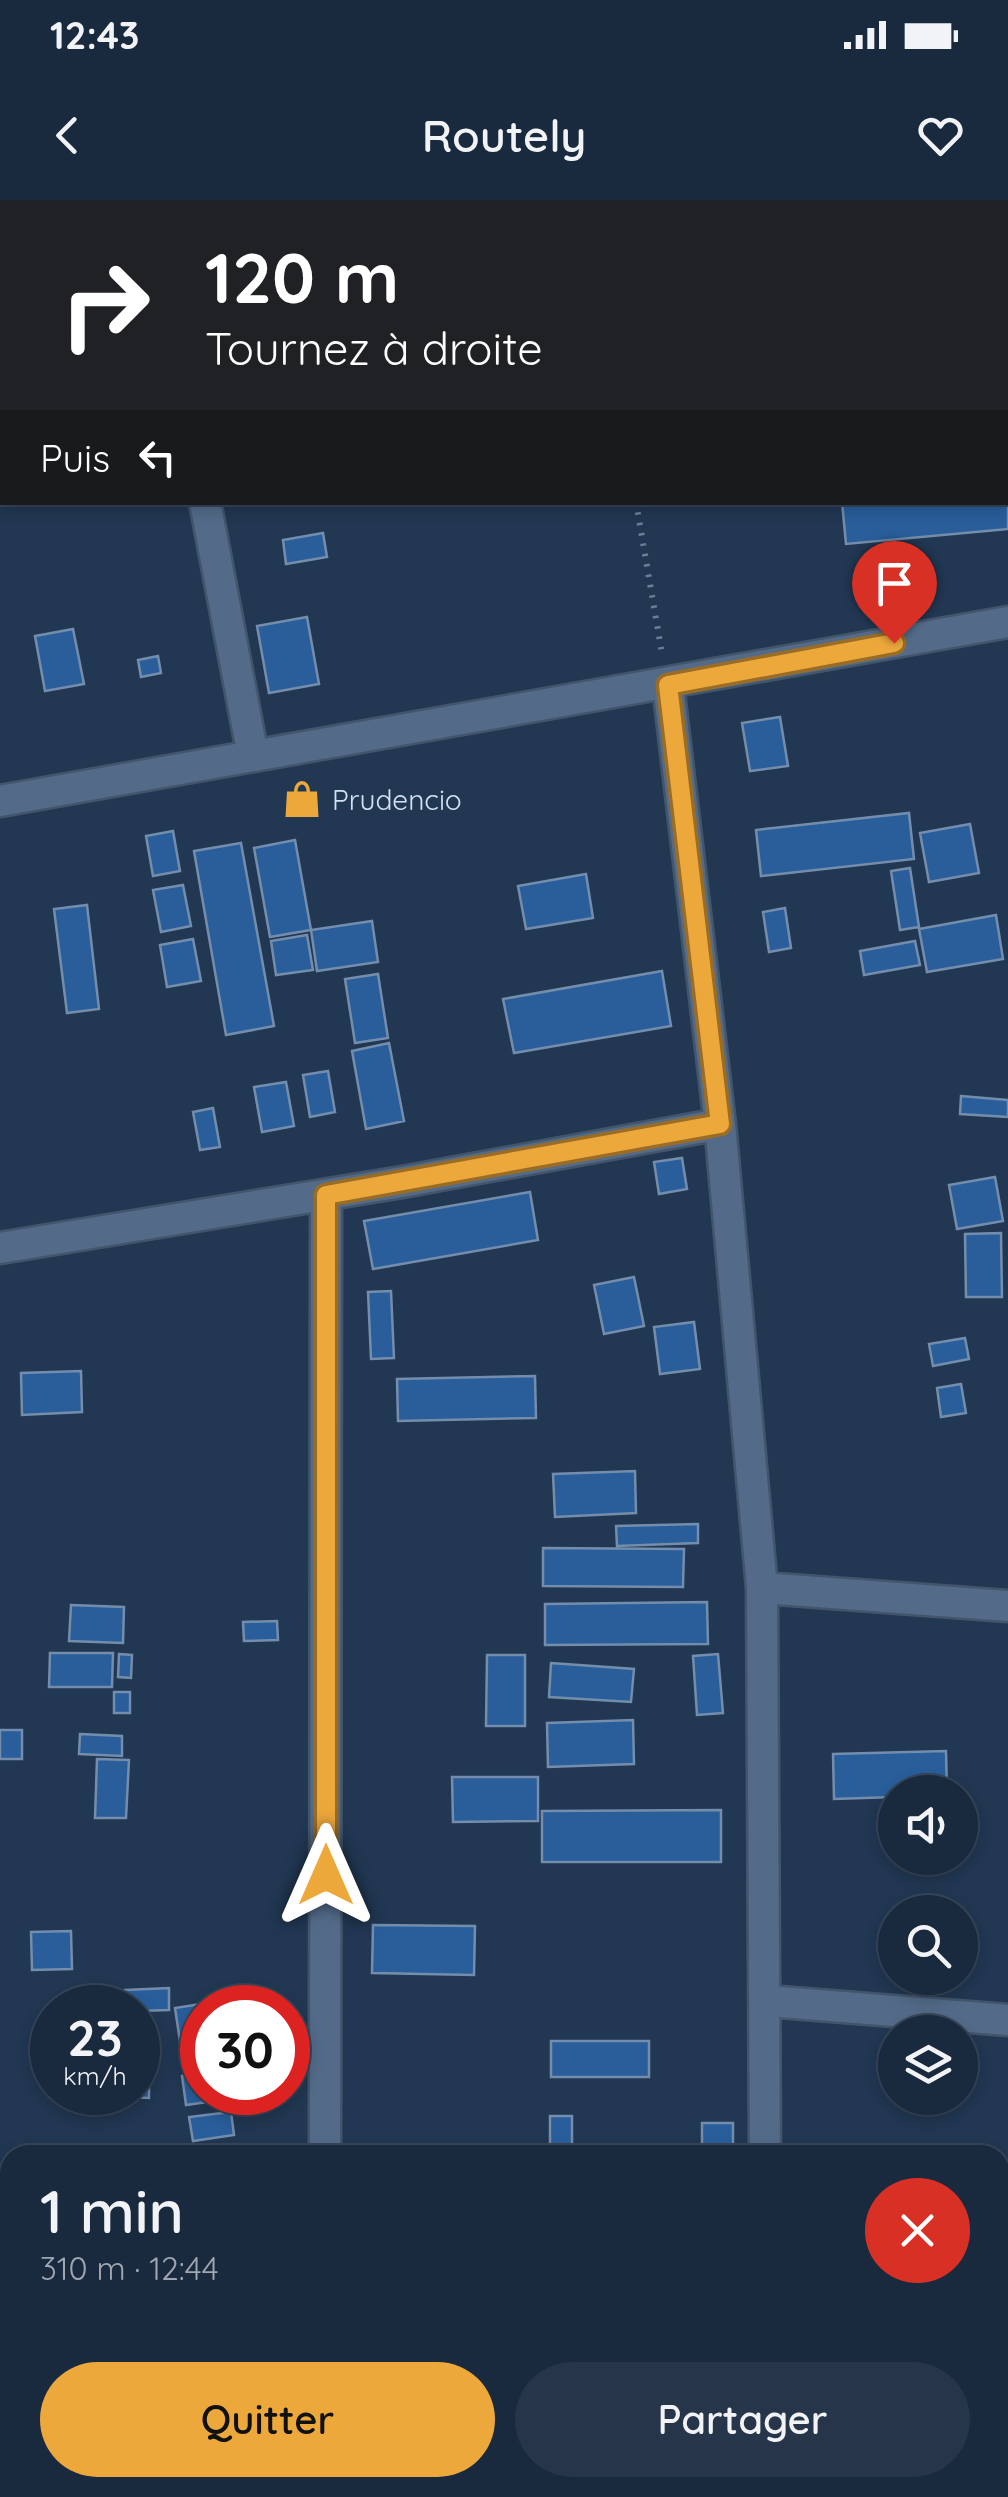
<!DOCTYPE html>
<html lang="fr">
<head>
<meta charset="utf-8">
<style>
	:root { --surface:#19293e; --page:#263549; --text:#f1f3f6; --muted:#9fa6b0; --line:#374558; --accent:#eda83c }
	body { margin:0; font-family:Quicksand,sans-serif; background:var(--page); color:var(--text); height:100vh; display:flex; flex-direction:column; font-size:38px; white-space:nowrap }
	* { box-sizing:border-box; margin:0 }
	p { font-size:32px; color:var(--muted) }
	.icon { flex:none; width:55px; height:55px; fill:none; stroke:currentColor; stroke-width:2; stroke-linecap:round; stroke-linejoin:round }
	.map { position:relative; flex:1; overflow:hidden }
	.panel { position:absolute; left:0px; top:1945px; width:1010px; height:352px; display:flex; flex-direction:column; background:var(--surface); border-radius:30px 30px 0 0; box-shadow:0 5px 15px #0003,0 0 0 2px var(--line) }
	.panel>* { flex:none }
	.guide { position:absolute; left:0px; top:0px; width:1010px; height:305px; box-shadow:0 5px 15px #0003,0 0 0 2px var(--line); background:#202124; color:#fff; overflow:hidden }
	.tools { position:absolute; left:878px; top:1575px; display:grid; gap:20px }
	.tools a { display:grid; place-items:center; width:100px; height:100px; border-radius:50%; background:var(--surface); box-shadow:0 5px 15px #0003,0 0 0 2px var(--line); font-size:50px }
	.speed { position:absolute; left:30px; top:1785px; display:flex; gap:20px; font-size:50px; font-weight:700; text-align:center }
	.speed>* { display:grid; place-content:center; width:130px; height:130px; border-radius:50%; background:var(--surface); box-shadow:0 5px 15px #0003,0 0 0 2px var(--line); line-height:1 }
	.speed small { font-size:25px; font-weight:400 }
	.speed .limit { border:15px solid #d22; background:#fff; color:#111 }
	.pin { position:absolute; display:grid; place-items:center; width:85px; height:85px; color:#fff; margin:-102px -42px; border-radius:50% 50% 50% 0; rotate:-45deg; box-shadow:0 0 10px #0007 }
	.pin .icon { rotate:45deg }
	.me { position:absolute; width:110px; margin:-55px; rotate:0deg; stroke-linejoin:round; filter:drop-shadow(0 0 8px #0008) }
	.turn { display:flex; align-items:center; gap:35px; height:210px; padding:0 40px; font-size:45px }
	.turn .icon { width:130px; height:130px; stroke-width:2.5 }
	.turn b { display:block; font-size:70px; line-height:85px }
	.then { display:flex; align-items:center; height:95px; padding:0 40px; background:#0003; gap:20px; font-size:38px }
	.round { display:grid; place-items:center; flex:none; width:105px; height:105px; border-radius:52px; background:var(--page) }
	.overview { display:flex; align-items:center; justify-content:space-between; height:170px; padding:0 40px }
	h1 { font-size:60px; font-weight:600; line-height:75px }
	.action { display:flex; gap:20px; margin-top:auto; padding:20px 40px }
	.action a { flex:1; height:115px; border-radius:60px; background:var(--accent); color:#111; font-size:40px; font-weight:600; line-height:115px; text-align:center }
	.action a+a { background:var(--page); color:var(--text) }
	.status { display:flex; justify-content:space-between; align-items:center; height:70px; padding:0 50px; background:var(--surface); direction:ltr }
	.status svg { height:28px; fill:currentColor }
	header { display:flex; justify-content:space-between; align-items:center; height:130px; padding:0 40px; background:var(--surface); font-size:45px; font-weight:600 }
	.map>svg:first-child { display:block }
	.building { fill:#295e9b; stroke:#748dac; stroke-width:2.5 }
	.lines { fill:none; stroke-linecap:round; stroke-linejoin:round }
	.minor-casing { stroke:#42556b; stroke-width:35 }
	.path { stroke:#6b7e95; stroke-width:6; stroke-dasharray:2.5 8; stroke-linecap:butt }
	.minor { stroke:#536b89; stroke-width:30 }
	.route-casing { stroke:#9a6d27; stroke-width:25 }
	.route { stroke:#eda83c; stroke-width:18 }
	.labels { text-anchor:middle; dominant-baseline:central; stroke-width:10; stroke-linejoin:round; paint-order:stroke }
	.poi-label { font-size:28px; fill:#d3e1f2; stroke:#213752; text-anchor:start }
</style>
</head>
<body>
<div class="status"><b>12:43</b><svg viewBox="0 0 49 12"><path d="M0 12V9h3v3zM5 12V6h3v6zM10 12V3h3v9zM15 12V0h3v12zM26 1h20v11H26zM47 4h2v5h-2z"/></svg></div>
<header><svg class="icon" aria-label="back" viewBox="0 0 24 24"><path d="M15 5l-7 7 7 7"/></svg>Routely<svg class="icon" aria-label="heart" viewBox="0 0 24 24"><path d="M12 20l-8-8c-3-5 5-10 8-4 3-6 11-1 8 4z"/></svg></header>
<div class="map">
<svg width="1008" height="2297" viewBox="0 0 1008 2297">
	<rect width="100%" height="100%" fill="#213752"/>
	<!-- building -->
	<path class="building" d="M 260,0 L 339,0 L 340,2 L 261,2 Z
		M 1008,267 L 1008,329 L 846,344 L 842,302 L 1008,302 Z
		M 323,333 L 327,357 L 286,364 L 283,340 Z
		M 307,417 L 319,484 L 269,493 L 257,426 Z
		M 73,429 L 84,484 L 45,491 L 35,436 Z
		M 158,456 L 161,473 L 141,477 L 138,460 Z
		M 780,517 L 788,566 L 750,571 L 742,523 Z
		M 909,613 L 914,659 L 761,676 L 756,630 Z
		M 970,624 L 979,673 L 929,682 L 920,633 Z
		M 173,631 L 180,671 L 153,676 L 146,636 Z
		M 295,640 L 311,730 L 270,737 L 254,648 Z
		M 241,643 L 274,826 L 226,835 L 194,651 Z
		M 910,668 L 919,727 L 900,730 L 891,671 Z
		M 586,674 L 593,718 L 526,729 L 518,686 Z
		M 183,685 L 191,726 L 161,732 L 153,690 Z
		M 87,705 L 99,809 L 67,813 L 54,709 Z
		M 785,708 L 791,748 L 769,752 L 763,712 Z
		M 996,715 L 1003,759 L 927,772 L 919,729 Z
		M 372,721 L 378,762 L 317,771 L 311,730 Z
		M 307,735 L 313,770 L 276,775 L 271,741 Z
		M 193,739 L 201,781 L 167,787 L 160,745 Z
		M 915,741 L 920,765 L 864,775 L 860,751 Z
		M 662,771 L 671,826 L 514,853 L 503,799 Z
		M 378,774 L 388,838 L 355,843 L 345,779 Z
		M 389,843 L 404,921 L 366,929 L 352,851 Z
		M 328,871 L 335,912 L 310,917 L 303,875 Z
		M 286,882 L 294,926 L 262,932 L 254,887 Z
		M 961,896 L 1008,900 L 1008,917 L 960,914 Z
		M 213,908 L 220,947 L 200,950 L 193,912 Z
		M 682,958 L 687,989 L 659,994 L 654,962 Z
		M 995,977 L 1003,1021 L 957,1029 L 949,985 Z
		M 530,992 L 538,1040 L 373,1069 L 364,1021 Z
		M 1001,1033 L 1002,1097 L 966,1097 L 965,1034 Z
		M 634,1077 L 644,1126 L 604,1134 L 594,1085 Z
		M 391,1091 L 394,1158 L 371,1159 L 368,1092 Z
		M 694,1122 L 700,1169 L 660,1174 L 654,1127 Z
		M 965,1138 L 969,1159 L 933,1166 L 929,1144 Z
		M 81,1171 L 82,1212 L 22,1215 L 21,1173 Z
		M 535,1176 L 536,1218 L 398,1221 L 397,1179 Z
		M 961,1184 L 966,1213 L 941,1217 L 937,1188 Z
		M 635,1271 L 636,1313 L 555,1317 L 553,1274 Z
		M 698,1324 L 698,1343 L 617,1346 L 616,1326 Z
		M 543,1348 L 684,1349 L 683,1387 L 543,1386 Z
		M 707,1402 L 708,1444 L 545,1445 L 545,1404 Z
		M 71,1405 L 124,1407 L 123,1443 L 69,1441 Z
		M 277,1421 L 278,1440 L 244,1441 L 243,1422 Z
		M 50,1453 L 113,1453 L 112,1487 L 49,1487 Z
		M 119,1454 L 132,1455 L 131,1478 L 118,1477 Z
		M 718,1454 L 723,1513 L 697,1515 L 693,1456 Z
		M 487,1455 L 525,1455 L 525,1526 L 486,1526 Z
		M 551,1463 L 634,1469 L 631,1502 L 549,1497 Z
		M 114,1492 L 130,1492 L 130,1513 L 114,1513 Z
		M 633,1520 L 634,1564 L 548,1567 L 547,1523 Z
		M 0,1530 L 22,1530 L 22,1559 L 0,1559 Z
		M 80,1534 L 122,1536 L 122,1556 L 79,1554 Z
		M 946,1551 L 947,1592 L 895,1592 L 895,1597 L 834,1599 L 833,1554 Z
		M 97,1559 L 129,1560 L 126,1618 L 95,1618 Z
		M 452,1577 L 538,1577 L 538,1621 L 453,1622 Z
		M 721,1610 L 721,1662 L 542,1662 L 542,1611 Z
		M 373,1725 L 475,1726 L 474,1775 L 372,1773 Z
		M 71,1731 L 72,1769 L 32,1770 L 31,1732 Z
		M 169,1788 L 169,1810 L 138,1811 L 138,1808 L 126,1808 L 125,1790 Z
		M 220,1801 L 221,1808 L 202,1808 L 202,1845 L 181,1848 L 175,1808 Z
		M 551,1841 L 649,1841 L 649,1877 L 551,1877 Z
		M 138,1857 L 149,1857 L 149,1898 L 127,1897 L 127,1892 L 138,1892 Z
		M 202,1872 L 202,1892 L 221,1892 L 222,1900 L 186,1905 L 182,1876 Z
		M 231,1912 L 234,1935 L 193,1941 L 189,1917 Z
		M 550,1916 L 572,1916 L 572,1955 L 550,1955 Z
		M 702,1923 L 733,1923 L 733,1955 L 702,1955 Z
		M 208,2288 L 275,2288 L 274,2297 L 207,2297 Z
		M 561,2288 L 607,2288 L 606,2297 L 560,2297 Z
		M 652,2288 L 709,2292 L 708,2297 L 651,2297 Z"/>
	<g class="lines">
		<!-- minor casing -->
		<g class="minor-casing">
			<path id="minor" d="M 149,0 L 149,2
				M 205,302 L 253,556
				M 668,485 L 720,924 L 762,1388 L 765,1955
				M 0,601 L 1008,422
				M 0,1048 L 402,982 L 720,924
				M 762,1388 L 1008,1406
				M 767,1801 L 1008,1820
				M 325,1955 L 326,995
				M 0,2187 L 10,2187
				M 1000,2227 L 1008,2228
				M 762,2297 L 762,2288"/>
		</g>
		<!-- path -->
		<path class="path" d="M 585,0 L 585,2
			M 636,302 L 662,454"/>
		<!-- minor -->
		<use href="#minor" class="minor"/>
	</g>
	<g class="lines">
		<!-- route casing -->
		<g class="route-casing">
			<path id="route" d="M 326,1675 L 326,995 L 720,924 L 668,485 L 894,443"/>
		</g>
		<!-- route -->
		<use href="#route" class="route"/>
	</g>
	<!-- icons -->
	<defs>
		<g id="shop-bare" transform="scale(3)"><path d="M-5-2.5h2.3a2.7 3.5 0 0 1 5.4 0H5L5.5 6h-11ZM-1.5-2.5h3a1.5 2.3 0 0 0-3 0Z" fill="#eda83c" stroke="#213752" stroke-width="2.5" paint-order="stroke"/></g>
	</defs>
	<g fill-rule="evenodd">
		<use href="#shop-bare" x="302" y="599"/>
	</g>
	<g class="labels">
		<!-- poi labels -->
		<g class="poi-label">
			<text x="332" y="599">Prudencio</text>
		</g>
	</g>
</svg>
<div class="tools">
<a><svg class="icon" aria-label="sound" viewBox="0 0 24 24"><path d="M4 9h4l5-4v14l-5-4H4zM17 9q2 3 0 6"/></svg></a>
<a><svg class="icon" aria-label="search" viewBox="0 0 24 24"><circle cx="10" cy="10" r="6"/><path d="M15 15l6 6"/></svg></a>
<a><svg class="icon" aria-label="layers" viewBox="0 0 24 24"><path d="M12 4l9 5-9 5-9-5zM3 14l9 5 9-5"/></svg></a>
</div>
<div class="speed"><div>23<small>km/h</small></div><div class="limit">30</div></div>
<div class="pin" style="left:894px;top:443px;background:#d93025"><svg class="icon" aria-label="arrive" viewBox="0 0 24 24"><path d="M6 21V4h12l-3 4 3 4H6"/></svg></div>
<svg class="me" style="left:326px;top:1675px" viewBox="-20 -20 40 40"><path d="M0-17L14 15 0 8-14 15z" fill="#eda83c" stroke="#fff" stroke-width="4"/></svg>
<div class="guide">
<div class="turn"><svg class="icon" aria-label="right" viewBox="0 0 24 24"><path d="M7 20v-9h11M14 6l5 5-5 5"/></svg><div><b>120 m</b>Tournez à droite</div></div>
<div class="then">Puis<svg class="icon" aria-label="left" viewBox="0 0 24 24"><path d="M17 20v-9H6M10 6l-5 5 5 5"/></svg></div>
</div>
<section class="panel">
<div class="overview"><div><h1>1 min</h1><p>310 m · 12:44</p></div><a class="round" style="background:#d93025;color:#fff"><svg class="icon" aria-label="close" viewBox="0 0 24 24"><path d="M6 6l12 12M18 6L6 18"/></svg></a></div>
<div class="action"><a>Quitter</a><a>Partager</a></div>
</section>
</div>
</body>
</html>
